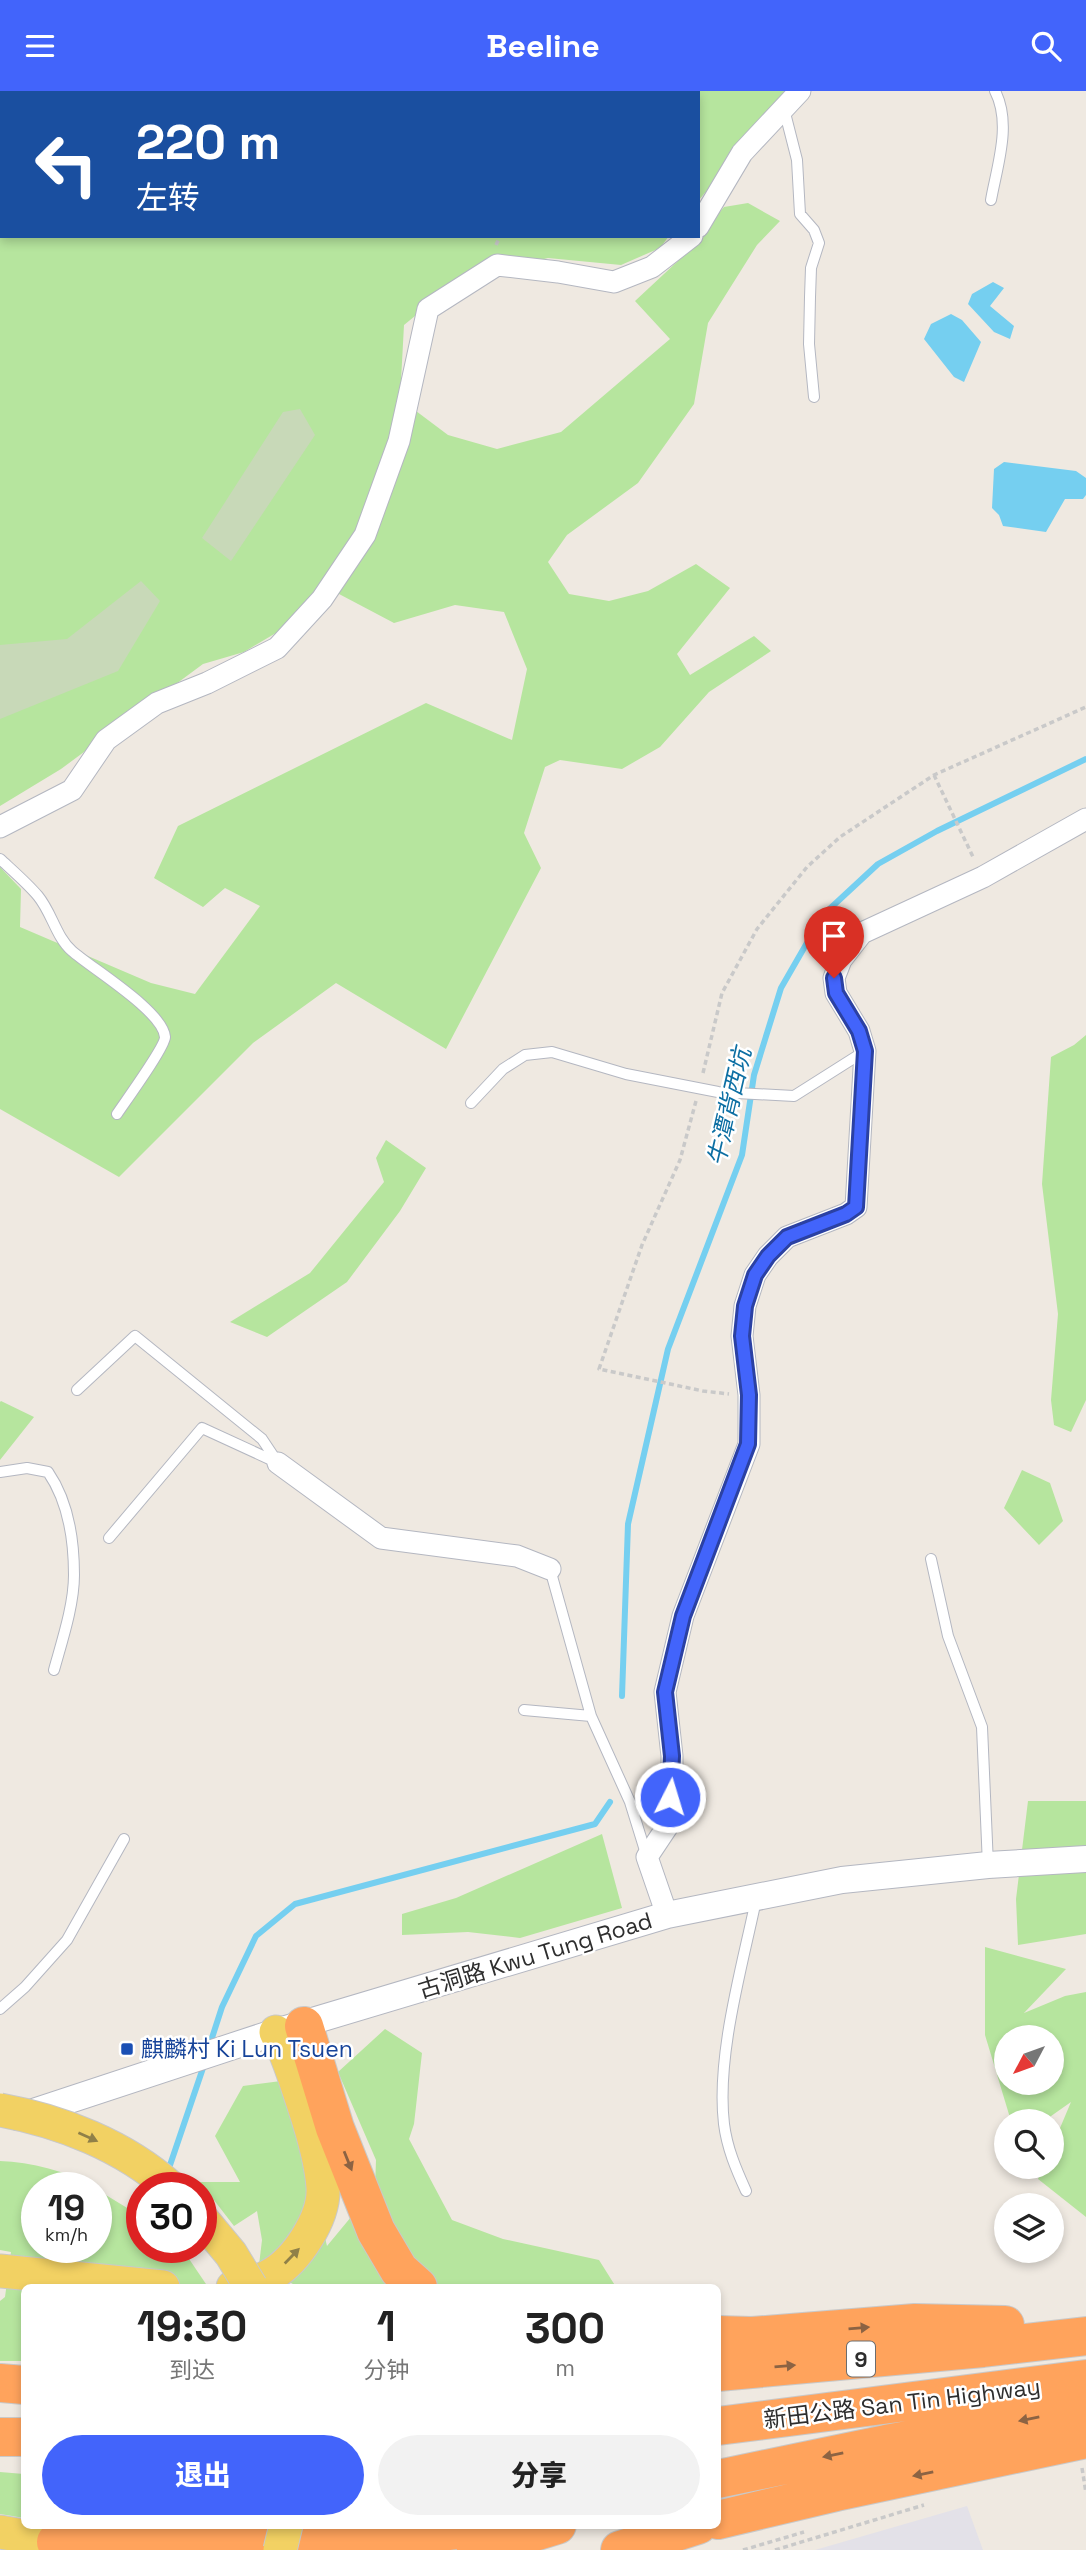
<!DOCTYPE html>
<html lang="zh">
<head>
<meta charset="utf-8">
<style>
	:root { --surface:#fff; --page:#f2f2f2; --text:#222; --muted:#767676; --accent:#4264fb }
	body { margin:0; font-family:"Space Grotesk","Noto Sans SC",sans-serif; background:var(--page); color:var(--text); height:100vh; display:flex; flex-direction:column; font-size:26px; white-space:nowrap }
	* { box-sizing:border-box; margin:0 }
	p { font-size:23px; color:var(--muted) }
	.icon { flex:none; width:38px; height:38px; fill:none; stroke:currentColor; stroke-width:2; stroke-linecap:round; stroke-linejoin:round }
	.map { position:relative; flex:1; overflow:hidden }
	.side { position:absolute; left:21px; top:2193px; width:700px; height:245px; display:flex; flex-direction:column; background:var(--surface); border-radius:10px; box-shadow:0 4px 10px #0003 }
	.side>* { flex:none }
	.hud { position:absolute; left:0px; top:0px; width:700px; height:147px; box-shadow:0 4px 10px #0003; background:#1a4fa0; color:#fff; overflow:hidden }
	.needle { width:46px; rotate:229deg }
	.controls { position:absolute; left:994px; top:1934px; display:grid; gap:14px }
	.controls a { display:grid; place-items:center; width:70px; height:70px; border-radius:50%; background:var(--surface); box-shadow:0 4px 10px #0003; font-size:35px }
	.speed { position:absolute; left:21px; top:2081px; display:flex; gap:14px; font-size:35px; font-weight:700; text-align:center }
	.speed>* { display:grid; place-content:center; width:91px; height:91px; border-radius:50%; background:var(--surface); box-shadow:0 4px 10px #0003; line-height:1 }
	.speed small { font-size:18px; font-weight:400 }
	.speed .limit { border:10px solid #d22; background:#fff; color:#111 }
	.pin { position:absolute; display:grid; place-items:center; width:60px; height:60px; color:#fff; margin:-72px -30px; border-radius:50% 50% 50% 0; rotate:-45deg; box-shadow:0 0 7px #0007 }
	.pin .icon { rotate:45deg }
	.me { position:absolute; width:77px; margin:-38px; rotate:5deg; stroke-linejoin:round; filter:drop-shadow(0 0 5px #0008) }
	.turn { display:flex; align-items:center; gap:24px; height:147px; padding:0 21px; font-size:32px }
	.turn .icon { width:91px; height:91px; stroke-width:2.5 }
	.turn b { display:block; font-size:49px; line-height:60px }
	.eta { display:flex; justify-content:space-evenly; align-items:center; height:119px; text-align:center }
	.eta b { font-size:42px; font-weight:800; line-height:49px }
	.primary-button { display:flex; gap:14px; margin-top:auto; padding:14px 21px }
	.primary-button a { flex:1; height:80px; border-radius:42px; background:var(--accent); color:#fff; font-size:28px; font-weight:800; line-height:80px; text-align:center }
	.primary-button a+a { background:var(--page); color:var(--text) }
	header { display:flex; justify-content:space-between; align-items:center; height:91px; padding:0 21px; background:var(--accent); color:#fff; font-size:32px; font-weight:800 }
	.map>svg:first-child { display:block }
	.industrial { fill:#e3e1e8 }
	.green { fill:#b6e59e; fill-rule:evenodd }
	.cemetery { fill:#c8d9b8 }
	.water { fill:#75cff0 }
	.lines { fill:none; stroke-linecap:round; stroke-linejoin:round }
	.stream { stroke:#75cff0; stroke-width:6 }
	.service-casing { stroke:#b4b7c1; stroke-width:12 }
	.minor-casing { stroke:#b4b7c1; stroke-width:23 }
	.tertiary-casing { stroke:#b4b7c1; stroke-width:28 }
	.primary-casing { stroke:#c9c9c9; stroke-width:35 }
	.motorway-casing { stroke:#c9c9c9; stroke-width:40 }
	.path { stroke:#c9c9c9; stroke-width:3.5; stroke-dasharray:5 3.5; stroke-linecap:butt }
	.service { stroke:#fff; stroke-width:10 }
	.minor { stroke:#fff; stroke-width:21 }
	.tertiary { stroke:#fff; stroke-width:26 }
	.primary { stroke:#f2d163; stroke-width:33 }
	.motorway { stroke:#ffa35c; stroke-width:38 }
	.primary-bridge-casing { stroke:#c9c9c9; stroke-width:35; stroke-linecap:butt }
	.primary-bridge { stroke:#f2d163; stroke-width:33 }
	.oneway { fill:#908048 }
	.oneway2 { fill:#8c6343 }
	.route-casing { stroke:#2b41a3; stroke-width:18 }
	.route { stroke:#4264fb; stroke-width:12 }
	.transit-dot { fill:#1a4fb4; stroke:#fff; stroke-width:2.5 }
	.labels { text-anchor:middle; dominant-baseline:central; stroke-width:5; stroke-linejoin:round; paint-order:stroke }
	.shield { fill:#fff; stroke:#6d6d6d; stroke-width:2 }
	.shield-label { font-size:21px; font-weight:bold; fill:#2e2e2e }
	.street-label { font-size:23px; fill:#2e2e2e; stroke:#fff }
	.transit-label { font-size:23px; fill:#164399; stroke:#fff; text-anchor:start }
	.water-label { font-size:24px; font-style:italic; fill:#0d6fa3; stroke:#fff }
</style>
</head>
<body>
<header><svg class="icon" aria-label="menu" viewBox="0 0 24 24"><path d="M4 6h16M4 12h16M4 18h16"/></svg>Beeline<svg class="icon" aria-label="search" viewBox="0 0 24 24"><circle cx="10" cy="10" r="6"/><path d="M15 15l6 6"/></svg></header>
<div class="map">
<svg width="1086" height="2459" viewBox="0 0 1086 2459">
	<rect width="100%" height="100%" fill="#efe9e1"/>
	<!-- industrial -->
	<path class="industrial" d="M 967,2415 L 983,2459 L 815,2459 Z"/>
	<!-- green -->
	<path class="green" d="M 0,0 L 792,0 L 698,110 L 698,2 L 2,2 L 2,145 L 669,145 L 660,157 L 621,174 L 548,167 L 459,189 L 404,234 L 400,308 L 448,344 L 497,358 L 561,341 L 670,248 L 635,210 L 679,169 L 724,116 L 748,112 L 780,130 L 757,154 L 708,232 L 694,313 L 638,392 L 567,444 L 548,471 L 569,503 L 609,510 L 648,500 L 696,473 L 730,497 L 677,563 L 690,584 L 754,545 L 771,560 L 709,601 L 660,656 L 622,678 L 560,669 L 545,676 L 524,742 L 541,777 L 446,958 L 336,892 L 253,952 L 119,1086 L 0,1018 L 0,776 L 21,798 L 20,836 L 151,892 L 195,903 L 260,815 L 225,797 L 203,816 L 154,787 L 178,735 L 426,612 L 512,649 L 527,578 L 504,521 L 455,514 L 394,532 L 322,494 L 286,536 L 244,561 L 203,573 L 61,678 L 0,715 Z
		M 1086,944 L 1086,1309 L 1071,1341 L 1054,1334 L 1051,1309 L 1058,1223 L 1042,1093 L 1051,966 L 1074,954 Z
		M 386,1049 L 426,1077 L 400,1120 L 347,1191 L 267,1246 L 230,1231 L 310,1182 L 384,1091 L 376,1067 Z
		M 1,1310 L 34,1326 L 0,1369 L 0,1311 Z
		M 1022,1379 L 1050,1392 L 1063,1430 L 1039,1454 L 1004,1417 Z
		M 1028,1710 L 1086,1710 L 1086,1843 L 1018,1854 L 1016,1808 Z
		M 602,1743 L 622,1817 L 520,1847 L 468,1841 L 402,1844 L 402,1823 L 456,1807 Z
		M 985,1856 L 1066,1878 L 1024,1922 L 1065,1905 L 1086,1901 L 1086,2126 L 1038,2088 L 1043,2076 L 1052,2076 L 1052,2056 L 1071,2011 L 1044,2030 L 1011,2030 L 985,1944 ZM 1006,1946 L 1052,1946 L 1052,1992 L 1006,1992 Z
		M 385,1938 L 422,1962 L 414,2033 L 409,2048 L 452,2129 L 503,2148 L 599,2169 L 616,2196 L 311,2196 L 311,2194 L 293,2193 L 259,2174 L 262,2149 L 257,2120 L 234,2135 L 200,2091 L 240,2091 L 215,2045 L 243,1995 L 281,1990 L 306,2070 L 327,2155 L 375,2097 L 376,2069 L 338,1981 Z
		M 0,2070 C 31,2071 67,2080 94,2096 L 37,2096 L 37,2156 L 96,2156 L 96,2098 L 142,2126 L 142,2156 L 181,2156 L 208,2196 L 24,2196 L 24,2270 L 0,2270 L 0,2210 L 5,2206 L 11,2161 L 0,2159 Z
		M 0,2381 L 24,2383 L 24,2427 L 0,2423 Z"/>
	<!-- cemetery -->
	<path class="cemetery" d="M 300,318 L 315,344 L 231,470 L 202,447 L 283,321 Z
		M 141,490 L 160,510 L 118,580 L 0,628 L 0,554 L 67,548 Z"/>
	<!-- water -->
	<path class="water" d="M 993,191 L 1004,197 L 990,215 L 1014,235 L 1010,248 L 994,241 L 968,213 L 972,203 Z
		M 951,223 L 962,229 L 981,251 L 964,291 L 954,286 L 924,248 L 931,233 Z
		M 1004,371 L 1076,380 L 1086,387 L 1086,404 L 1083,408 L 1065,408 L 1046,441 L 1003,435 L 999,424 L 992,417 L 994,378 Z"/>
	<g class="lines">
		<!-- stream -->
		<path class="stream" d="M 622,1605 L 628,1433 L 668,1258 L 742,1064 L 754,984 L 781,897 L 823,824 L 878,773 L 937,740 L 1086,668
			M 210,1953 L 222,1916 L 256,1845 L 295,1813 L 595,1733 L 610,1711
			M 168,2080 L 204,1974"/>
		<!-- service casing -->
		<g class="service-casing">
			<path id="service" d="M 784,18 L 797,69 L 800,123 L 814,139 L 819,152 L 811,177 L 810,206 L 809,253 L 814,306
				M 991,109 C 997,75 1012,33 995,0
				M 0,768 C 13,780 27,792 38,805 C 52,822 56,846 72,860 C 91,877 163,920 165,946 C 165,956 125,1011 117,1023
				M 471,1012 L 503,978 L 525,964 L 552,961 L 626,983 L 718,1001 L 794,1005 L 865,960
				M 77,1299 L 135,1245 L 262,1348 L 278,1372
				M 0,1381 L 27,1377 L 48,1381 C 68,1410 74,1449 74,1484 C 74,1514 62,1550 54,1579
				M 109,1447 L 202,1337 L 278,1372
				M 931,1468 L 948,1545 L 982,1636 L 988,1774
				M 550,1478 L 591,1625 L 630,1711 L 647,1766
				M 524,1619 L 591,1625
				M 0,1918 L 25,1896 L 67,1849 L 124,1748
				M 746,2100 C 736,2078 727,2057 724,2033 C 716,1966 742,1876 756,1809"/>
		</g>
		<!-- minor casing -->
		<g class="minor-casing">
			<path id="minor" d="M 698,136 L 742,62 L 800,0
				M 0,736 L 72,699 L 106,649 L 157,612 L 207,592 L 277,557 L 322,508 L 365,444 L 399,350 L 428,218 L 497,174 L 558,181 L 614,191 L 652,176 L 692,145
				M 278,1372 L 381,1447 L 517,1465 L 550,1478
				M 667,1824 L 647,1766 L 667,1736 L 672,1693 L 672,1665 L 665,1601 L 683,1525 L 749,1353 L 749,1304 L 742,1245 L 745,1215 L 755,1184 L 768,1165 L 787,1146 L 846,1123 L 856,1116 L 865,960 L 859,940 L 836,902 L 834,887 L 841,869 L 862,842 L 983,786 L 1086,728"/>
		</g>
		<!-- tertiary casing -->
		<g class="tertiary-casing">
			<path id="tertiary" d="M 18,2026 L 276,1941 L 667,1824 L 842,1789 L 988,1774 L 1086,1768"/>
		</g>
		<!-- primary casing -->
		<g class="primary-casing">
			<path id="primary" d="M 0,2180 L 163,2196
				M 233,2196 C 245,2193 258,2191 269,2185 C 296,2171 325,2127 323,2096 C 321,2068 312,2039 303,2012 C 295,1988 288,1964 276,1941
				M 0,2441 L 82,2455"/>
		</g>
		<!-- motorway casing -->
		<g class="motorway-casing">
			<path id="motorway" d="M 304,1935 L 335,2037 L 376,2140 L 399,2179 L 418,2196
				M 718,2244 L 752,2245 L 915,2232 L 1005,2234
				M 718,2281 L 983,2257 L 1086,2245
				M 0,2292 L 24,2294
				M 718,2335 L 1086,2288
				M 0,2346 L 24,2346
				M 718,2388 L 886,2353 L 1086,2317
				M 718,2429 L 836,2401 L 1086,2348
				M 56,2451 C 200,2451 345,2459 488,2434
				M 476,2459 L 557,2434
				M 620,2459 L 698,2434"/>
		</g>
		<!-- path -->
		<path class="path" d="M 62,0 L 63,2
			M 133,0 L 136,2
			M 325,0 L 325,2
			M 464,0 L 466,2
			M 281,2 L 285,0
			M 438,2 L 439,0
			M 496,154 L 500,145
			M 934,684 L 974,768
			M 703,982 L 722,902 L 757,838 L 807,776 L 840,746 L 934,684 L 1086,616
			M 696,1010 L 680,1069 L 642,1154 L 599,1278 L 703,1300 L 729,1303
			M 1082,2377 L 1086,2402
			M 743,2459 L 804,2441
			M 775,2459 L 924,2414"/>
		<!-- service -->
		<use href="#service" class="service"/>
		<!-- minor -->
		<use href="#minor" class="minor"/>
		<!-- tertiary -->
		<use href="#tertiary" class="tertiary"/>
		<!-- primary -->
		<use href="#primary" class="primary"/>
		<!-- motorway -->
		<use href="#motorway" class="motorway"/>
		<!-- primary-bridge casing -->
		<g class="primary-bridge-casing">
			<path id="primary-bridge" d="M 0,2019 C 61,2030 124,2055 170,2096
				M 201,2127 L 231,2163 L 251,2196
				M 280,2459 L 286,2434"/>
		</g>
		<!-- primary-bridge -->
		<use href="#primary-bridge" class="primary-bridge"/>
	</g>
	<!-- one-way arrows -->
	<defs><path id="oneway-solid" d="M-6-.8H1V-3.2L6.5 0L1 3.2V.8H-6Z" transform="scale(1.75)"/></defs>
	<g class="oneway">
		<use href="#oneway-solid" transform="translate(88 2046) rotate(24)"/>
		<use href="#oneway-solid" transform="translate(292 2165) rotate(-46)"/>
	</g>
	<g class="oneway2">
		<use href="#oneway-solid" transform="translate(348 2070) rotate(68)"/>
		<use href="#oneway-solid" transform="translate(859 2237) rotate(-5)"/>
		<use href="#oneway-solid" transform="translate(785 2275) rotate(-5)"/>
		<use href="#oneway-solid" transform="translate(1029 2328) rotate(169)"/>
		<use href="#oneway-solid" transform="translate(833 2364) rotate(168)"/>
		<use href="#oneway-solid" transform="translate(923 2383) rotate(168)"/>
	</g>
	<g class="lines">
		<!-- route casing -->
		<g class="route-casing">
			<path id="route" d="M 670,1706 L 672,1665 L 665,1601 L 683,1525 L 748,1353 L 749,1304 L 742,1245 L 745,1215 L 755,1184 L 768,1165 L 787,1146 L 846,1123 L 856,1116 L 865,960 L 859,940 L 836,902 L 834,887"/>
		</g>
		<!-- route -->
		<use href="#route" class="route"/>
	</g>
	<!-- markers -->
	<rect class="transit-dot" x="120" y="1951" width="14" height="14" rx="3.5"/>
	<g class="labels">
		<!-- shield labels -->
		<rect class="shield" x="847" y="2250.5" width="28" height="35" rx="5"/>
		<g class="shield-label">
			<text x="861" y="2268">9</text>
		</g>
		<!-- street labels -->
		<g class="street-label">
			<text transform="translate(535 1864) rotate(-17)">古洞路 Kwu Tung Road</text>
			<text transform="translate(902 2312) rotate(-7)">新田公路 San Tin Highway</text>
		</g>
		<!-- transit labels -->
		<g class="transit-label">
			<text x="141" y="1958">麒麟村 Ki Lun Tsuen</text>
		</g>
		<!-- water labels -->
		<g class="water-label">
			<text transform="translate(729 1016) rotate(-77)">牛潭背西坑</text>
		</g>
	</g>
</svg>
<div class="controls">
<a><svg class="needle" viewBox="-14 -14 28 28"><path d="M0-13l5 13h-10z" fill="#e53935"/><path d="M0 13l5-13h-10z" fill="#767676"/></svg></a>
<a><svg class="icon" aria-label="search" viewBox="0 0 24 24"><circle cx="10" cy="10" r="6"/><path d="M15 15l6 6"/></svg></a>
<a><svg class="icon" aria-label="layers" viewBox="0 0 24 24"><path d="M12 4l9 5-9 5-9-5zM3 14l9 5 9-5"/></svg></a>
</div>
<div class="speed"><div>19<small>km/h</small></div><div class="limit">30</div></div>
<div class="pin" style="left:834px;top:887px;background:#d93025"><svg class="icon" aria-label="arrive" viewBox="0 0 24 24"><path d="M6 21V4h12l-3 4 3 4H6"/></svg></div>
<svg class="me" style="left:670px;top:1706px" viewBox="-20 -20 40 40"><circle r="17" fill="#4264fb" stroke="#fff" stroke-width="3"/><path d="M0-11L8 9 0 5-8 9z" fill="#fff"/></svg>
<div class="hud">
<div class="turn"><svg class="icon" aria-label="left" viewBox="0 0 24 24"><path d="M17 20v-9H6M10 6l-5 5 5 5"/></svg><div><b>220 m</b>左转</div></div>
</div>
<section class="side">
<div class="eta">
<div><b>19:30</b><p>到达</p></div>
<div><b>1</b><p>分钟</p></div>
<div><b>300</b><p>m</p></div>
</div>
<div class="primary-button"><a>退出</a><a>分享</a></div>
</section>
</div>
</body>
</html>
